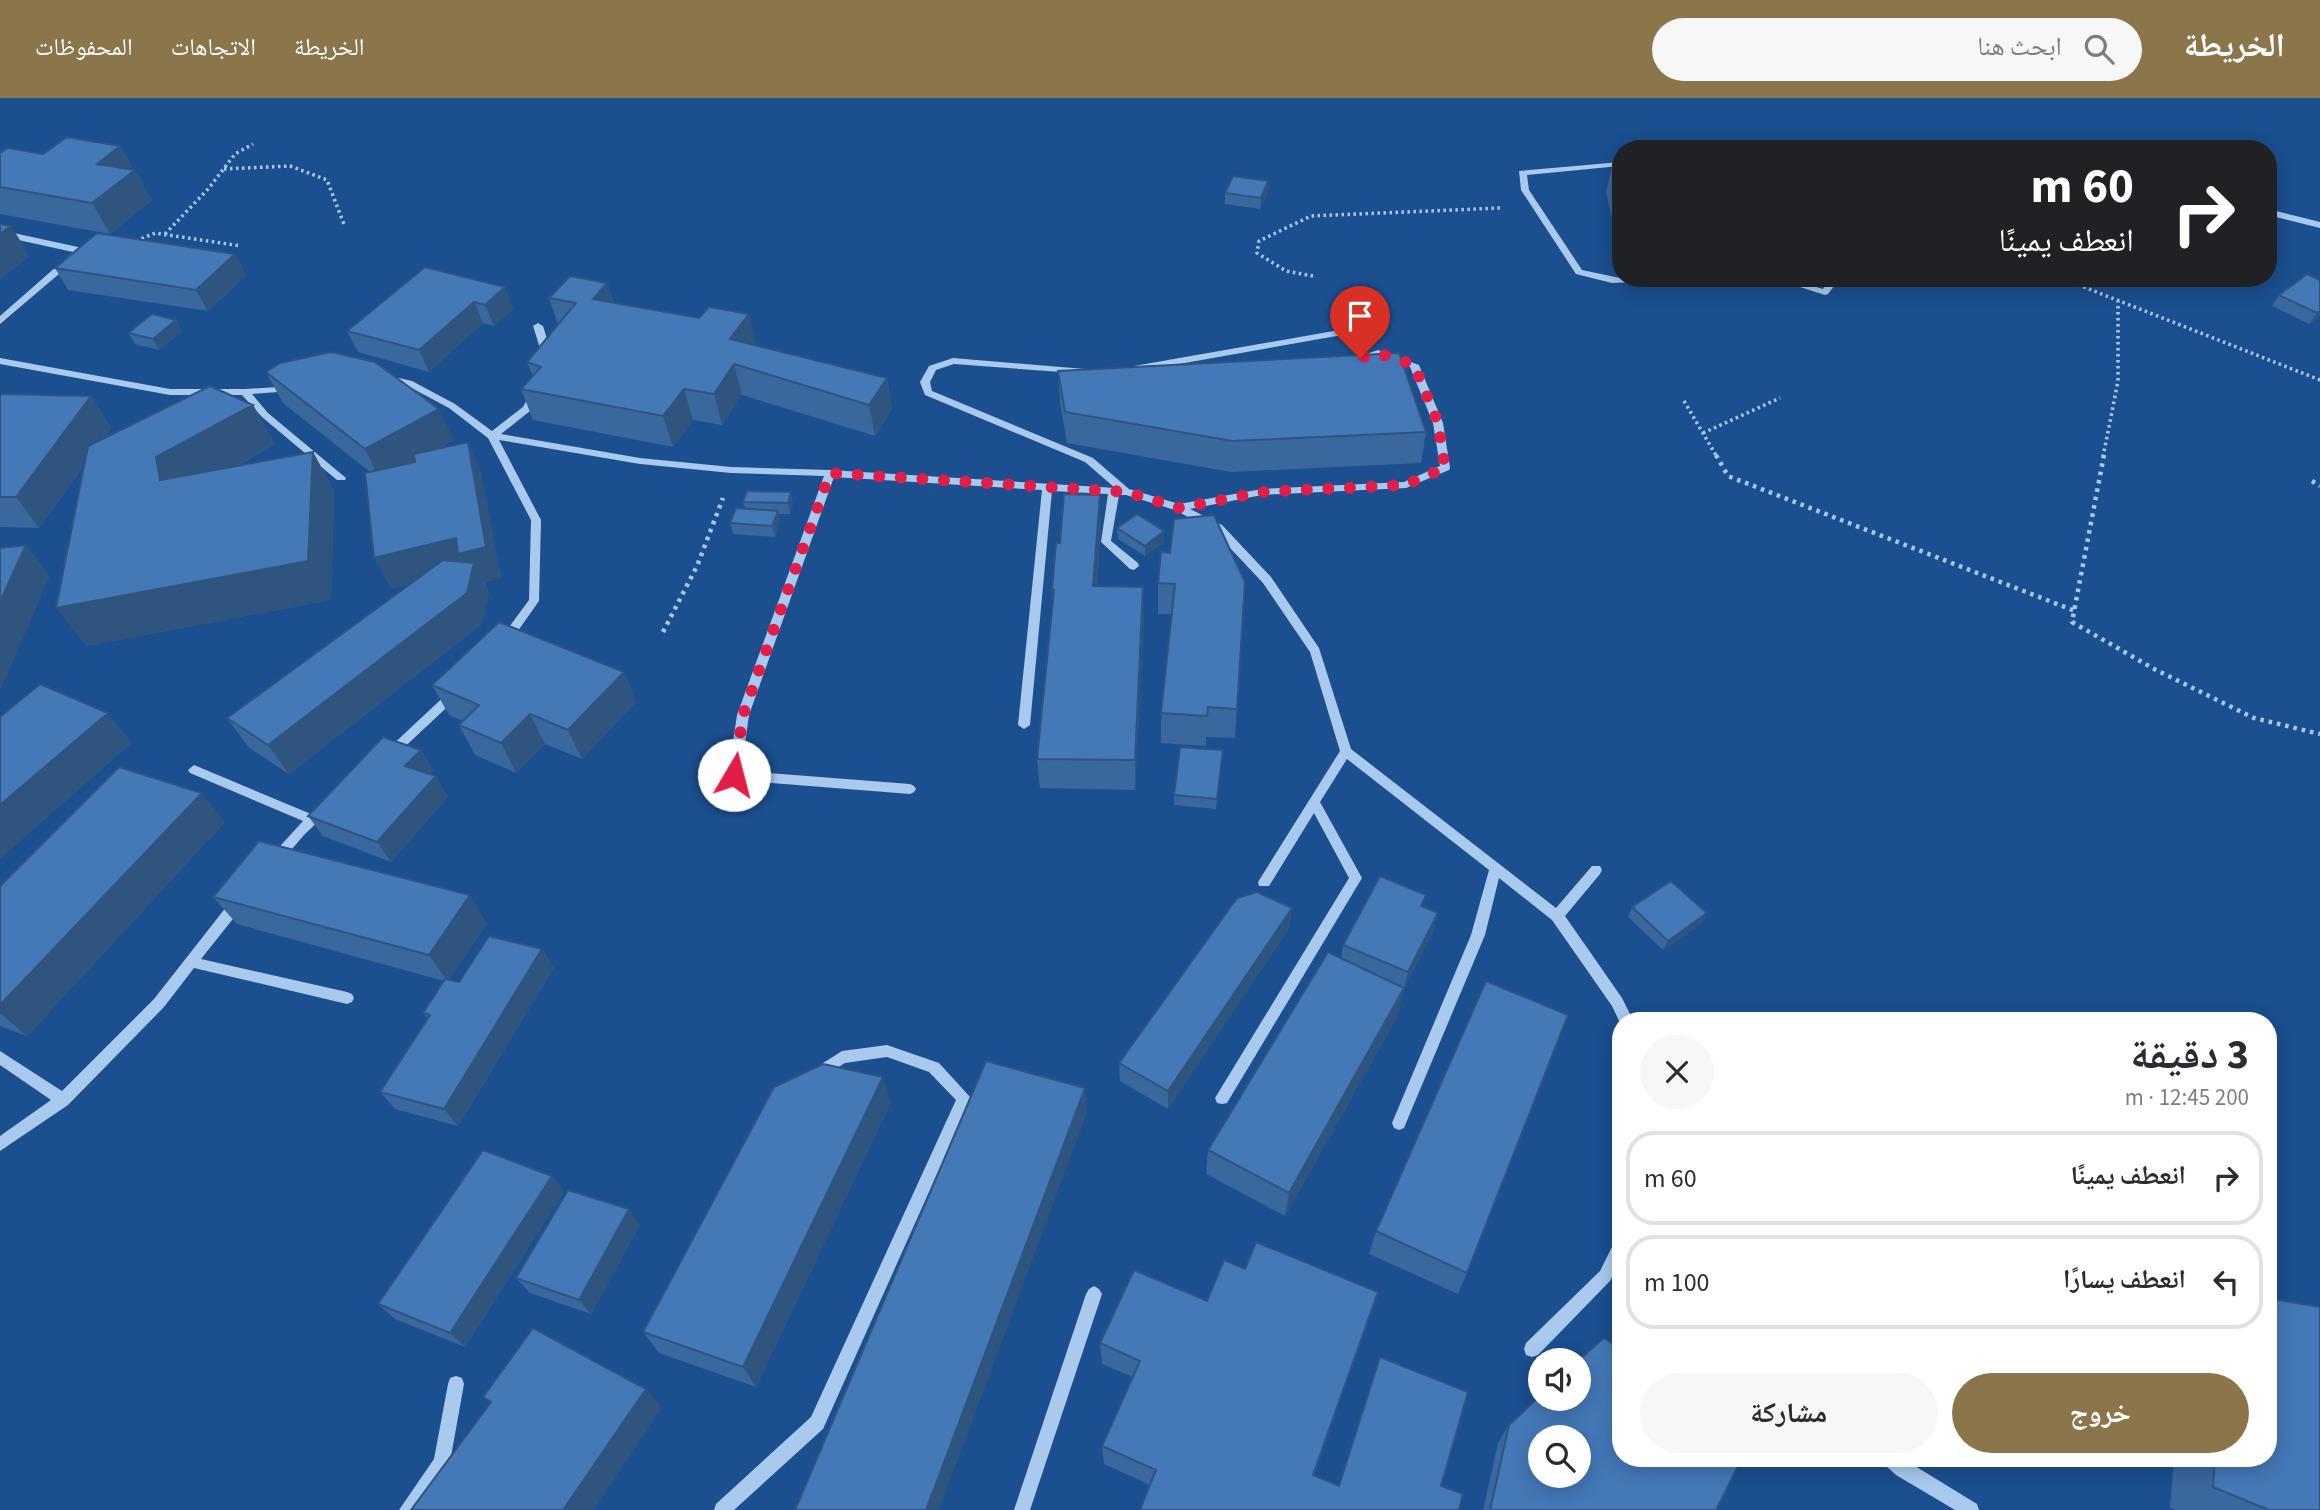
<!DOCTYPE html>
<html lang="ar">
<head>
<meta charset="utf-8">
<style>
	:root { --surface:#fff; --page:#f7f7f7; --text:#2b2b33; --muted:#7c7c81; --line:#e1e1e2; --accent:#8a764a }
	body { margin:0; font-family:"Source Sans 3","Noto Naskh Arabic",sans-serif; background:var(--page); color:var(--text); direction:rtl; height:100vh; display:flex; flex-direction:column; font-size:26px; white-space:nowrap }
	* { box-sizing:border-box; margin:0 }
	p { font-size:23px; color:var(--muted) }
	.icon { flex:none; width:38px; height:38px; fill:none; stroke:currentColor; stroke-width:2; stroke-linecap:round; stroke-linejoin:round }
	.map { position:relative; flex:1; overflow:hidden; direction:ltr }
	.drawer { position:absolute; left:1612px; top:914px; width:665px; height:455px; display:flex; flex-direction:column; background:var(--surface); border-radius:28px; box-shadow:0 4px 18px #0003; direction:rtl }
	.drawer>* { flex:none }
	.hud { position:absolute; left:1612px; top:42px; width:665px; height:147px; border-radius:28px; box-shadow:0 4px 18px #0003; direction:rtl; background:#202124; color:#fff; overflow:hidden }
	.fabs { position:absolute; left:1528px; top:1250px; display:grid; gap:14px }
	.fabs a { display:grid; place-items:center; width:63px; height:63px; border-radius:50%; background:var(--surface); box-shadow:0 4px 18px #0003; font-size:35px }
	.pin { position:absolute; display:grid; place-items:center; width:60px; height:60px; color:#fff; margin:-72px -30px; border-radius:50% 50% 50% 0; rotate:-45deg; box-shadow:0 0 7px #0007 }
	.pin .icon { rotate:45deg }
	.me { position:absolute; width:77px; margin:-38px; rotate:8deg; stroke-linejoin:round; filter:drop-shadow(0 0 5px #0008) }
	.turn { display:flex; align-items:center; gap:24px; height:147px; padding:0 28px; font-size:32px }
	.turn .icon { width:91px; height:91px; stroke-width:2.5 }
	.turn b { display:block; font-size:49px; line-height:60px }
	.round { display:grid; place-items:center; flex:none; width:74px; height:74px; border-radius:37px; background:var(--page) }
	.overview { display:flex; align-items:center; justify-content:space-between; height:119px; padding:0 28px }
	h1 { font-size:42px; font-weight:700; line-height:52px }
	.button { display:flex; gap:14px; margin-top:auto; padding:14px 28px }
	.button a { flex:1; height:80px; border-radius:42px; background:var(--accent); color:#fff; font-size:28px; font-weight:700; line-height:80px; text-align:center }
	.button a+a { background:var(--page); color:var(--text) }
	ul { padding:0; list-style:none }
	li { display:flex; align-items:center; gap:21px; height:94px; margin:0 14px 10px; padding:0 14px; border:4px solid var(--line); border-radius:28px }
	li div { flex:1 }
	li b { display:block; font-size:26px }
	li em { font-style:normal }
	header { display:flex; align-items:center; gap:42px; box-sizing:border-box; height:98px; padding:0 35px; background:var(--accent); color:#fff }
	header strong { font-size:33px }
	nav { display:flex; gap:38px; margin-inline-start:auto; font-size:24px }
	.search { width:490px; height:63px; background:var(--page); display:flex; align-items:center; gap:18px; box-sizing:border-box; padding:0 24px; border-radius:38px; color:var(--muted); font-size:26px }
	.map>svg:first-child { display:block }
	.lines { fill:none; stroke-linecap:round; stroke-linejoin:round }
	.path-far1 { stroke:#a9c9ee; stroke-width:3.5; stroke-dasharray:2.5 3.5; stroke-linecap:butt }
	.path { stroke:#a9c9ee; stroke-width:4.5; stroke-dasharray:3.5 5; stroke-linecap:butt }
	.minor { fill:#a9c9ee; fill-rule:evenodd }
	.wall { fill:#3a679d }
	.shaded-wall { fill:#305480 }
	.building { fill:#4478b7; stroke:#305480; stroke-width:2; fill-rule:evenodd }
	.route { stroke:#e11d48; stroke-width:12; stroke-dasharray:0 21.6 }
</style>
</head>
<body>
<header>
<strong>الخريطة</strong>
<div class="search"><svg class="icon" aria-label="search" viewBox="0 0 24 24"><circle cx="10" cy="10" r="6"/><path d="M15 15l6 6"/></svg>ابحث هنا</div>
<nav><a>الخريطة</a><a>الاتجاهات</a><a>المحفوظات</a></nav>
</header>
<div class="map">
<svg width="2320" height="1412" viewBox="0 0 2320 1412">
	<rect width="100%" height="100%" fill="#1b4f8f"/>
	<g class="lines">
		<!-- path-far1 -->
		<path class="path-far1" d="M 224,71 L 290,68 L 327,82 L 345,129
			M 165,136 L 209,90 L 235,56 L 253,46
			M 136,143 L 155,135 L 241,148
			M 1313,178 L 1286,173 L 1257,155 L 1259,143 L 1311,118 L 1500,110
			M 2061,180 L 2320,282
			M 1684,303 L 1717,359
			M 1703,335 L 1780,300
			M 2103,359 L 2118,283 L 2118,203"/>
		<!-- path -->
		<path class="path" d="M 1716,357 L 1728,378 L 2075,513
			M 2104,357 L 2072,524 L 2156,572 L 2254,620 L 2320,636
			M 2312,383 L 2320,388
			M 663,534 L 697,468 L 723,400"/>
		<!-- minor -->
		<path class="minor" d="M 1829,49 L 1885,49 L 1889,51 L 1828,51 Z
			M 1620,64 L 1620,68 L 1527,77 L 1529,92 L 1582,172 L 1620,180 L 1682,180 L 1681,182 L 1612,185 L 1576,176 L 1521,92 L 1519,73 Z
			M 2268,111 L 2320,124 L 2320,130 L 2268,117 Z
			M 0,132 L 78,149 L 82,152 L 79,159 L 0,226 L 0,218 L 73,154 L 0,138 Z
			M 1772,180 L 1787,180 L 1823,191 L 1831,180 L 1840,180 L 1828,196 L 1825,197 Z
			M 538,225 L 543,228 L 549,247 L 549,260 L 544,263 L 539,260 L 539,247 L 533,228 Z
			M 1345,231 L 1350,234 L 1348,236 L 1134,274 L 1129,271 L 1134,268 Z
			M 1378,252 L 1419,267 L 1443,325 L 1450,370 L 1449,372 L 1406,390 L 1262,397 L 1190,411 L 1222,427 L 1271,479 L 1319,550 L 1351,651 L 1556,810 L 1592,768 L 1600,768 L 1602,772 L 1600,776 L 1565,818 L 1622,900 L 1633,922 L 1620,922 L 1620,925 L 1612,908 L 1552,822 L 1499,780 L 1485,837 L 1406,1025 L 1404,1030 L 1399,1032 L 1394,1030 L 1392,1025 L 1471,837 L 1489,772 L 1347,661 L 1320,704 L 1362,780 L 1227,1005 L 1222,1006 L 1217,1005 L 1215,1000 L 1349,780 L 1314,715 L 1269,788 L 1259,788 L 1258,784 L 1340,653 L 1310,554 L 1263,485 L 1214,433 L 1175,412 L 1126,397 L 1119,397 L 1111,443 L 1138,465 L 1139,468 L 1134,472 L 1130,471 L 1101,444 L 1108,396 L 1052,393 L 1030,627 L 1024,631 L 1018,627 L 1042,392 L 834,379 L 749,617 L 741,673 L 910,686 L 914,688 L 916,691 L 914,694 L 910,696 L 734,682 L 730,680 L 728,677 L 737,617 L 824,378 L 731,375 L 640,366 L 499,342 L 541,422 L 539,503 L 508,547 L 504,548 L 498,544 L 529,502 L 531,422 L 488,340 L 449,310 L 406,287 L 383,282 L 381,280 L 386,277 L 412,283 L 455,306 L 492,333 L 523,309 L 532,292 L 538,292 L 540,294 L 530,313 L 501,336 L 640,360 L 731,369 L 830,372 L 1115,390 L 1085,364 L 925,297 L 920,284 L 929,268 L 953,260 L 1085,271 L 1090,274 L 1088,276 L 954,266 L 936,272 L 930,284 L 932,293 L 1093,360 L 1129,391 L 1179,406 L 1262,391 L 1404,384 L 1440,368 L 1433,325 L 1410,269 L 1378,258 L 1359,263 L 1354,260 Z
			M 0,260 L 170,291 L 245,291 L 295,288 L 295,292 L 292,293 L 252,296 L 268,315 L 346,380 L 345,382 L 337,382 L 262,319 L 242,297 L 170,297 L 0,266 Z
			M 455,591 L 461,595 L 459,598 L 396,657 L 388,657 L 386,654 L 388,651 L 451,592 Z
			M 194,667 L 311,716 L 322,709 L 326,711 L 328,714 L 304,737 L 280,765 L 272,765 L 270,761 L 272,757 L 303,723 L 190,675 L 188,672 Z
			M 239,798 L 244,799 L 245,803 L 244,807 L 201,861 L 347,894 L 352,896 L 354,900 L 352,904 L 347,906 L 194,870 L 164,909 L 68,1007 L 0,1053 L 0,1038 L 51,1002 L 0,967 L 0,953 L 62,993 L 154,901 L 234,799 Z
			M 887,947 L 939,965 L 971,1000 L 823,1331 L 734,1412 L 714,1412 L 716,1406 L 811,1319 L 956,1002 L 929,974 L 887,959 L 845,965 L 817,982 L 812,980 L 810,976 L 812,972 L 842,953 Z
			M 1620,1141 L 1620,1163 L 1610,1183 L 1538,1257 L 1532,1259 L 1526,1257 L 1524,1251 L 1526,1245 L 1600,1173 L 1615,1143 Z
			M 1094,1188 L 1099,1191 L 1102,1196 L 1030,1412 L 1014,1412 L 1086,1196 L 1089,1191 Z
			M 456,1278 L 462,1280 L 464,1286 L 450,1364 L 417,1412 L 399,1412 L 434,1361 L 448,1286 L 450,1280 Z
			M 1882,1360 L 1902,1360 L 1977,1406 L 1979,1412 L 1955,1412 L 1896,1377 L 1884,1366 Z"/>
	</g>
	<!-- wall -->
	<path class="wall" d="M 120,48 L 152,102 L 110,136 L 0,116 L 0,55 L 43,56 Z
		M 1613,64 L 1620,64 L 1620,142 L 1617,142 L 1606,94 Z
		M 1268,83 L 1268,94 L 1260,111 L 1225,106 L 1225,95 Z
		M 235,156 L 246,177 L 208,213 L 68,192 L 55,170 Z
		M 2307,176 L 2320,218 L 2309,226 L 2272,208 L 2279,197 Z
		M 2124,180 L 2150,180 L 2143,188 Z
		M 607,185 L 614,205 L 699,220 L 749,216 L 756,248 L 887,280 L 892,311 L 875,338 L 742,297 L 722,327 L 693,322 L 673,349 L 533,322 L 521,291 L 533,278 L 527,264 L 558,226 L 549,200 Z
		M 505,189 L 513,211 L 494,228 L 483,225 L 429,274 L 358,254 L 347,233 Z
		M 176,222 L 182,233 L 159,252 L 135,246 L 128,235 Z
		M 1058,273 L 1426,334 L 1421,365 L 1231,374 L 1067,345 L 1060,304 Z
		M 266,274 L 439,311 L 453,342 L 438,351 L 468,344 L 481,375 L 501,480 L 484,484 L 489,496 L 482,526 L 289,676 L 249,650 L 227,620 L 411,486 L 391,490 L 370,374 L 283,305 Z
		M 0,296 L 91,298 L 111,329 L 103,341 L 253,307 L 275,346 L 237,368 L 313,354 L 334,393 L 331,502 L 86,548 L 85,366 L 39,430 L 0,429 Z
		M 791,394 L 793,405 L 790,416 L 778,416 L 780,424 L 775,439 L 733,436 L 730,425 L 745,410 L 743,404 Z
		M 1101,428 L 1097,488 L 1144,519 L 1135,692 L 1040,690 L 1037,661 L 1053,506 L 1052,492 Z
		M 1117,430 L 1164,444 L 1145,458 L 1118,441 Z
		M 1245,484 L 1235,640 L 1206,639 L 1206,648 L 1161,645 L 1161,615 L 1172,516 L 1158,516 L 1158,485 Z
		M 624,574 L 636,604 L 582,661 L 545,646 L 516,675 L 475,657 L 459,627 L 463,623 L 449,617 L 432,587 Z
		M 421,652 L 433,672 L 429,676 L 448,699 L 391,764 L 323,738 L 308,718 Z
		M 1222,662 L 1216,711 L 1174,707 L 1174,697 Z
		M 225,724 L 27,938 L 0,928 L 0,788 Z
		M 213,799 L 487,825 L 449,882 L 459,884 L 542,851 L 554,870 L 458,1028 L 395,1011 L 380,994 L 428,921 L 423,915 L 444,883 L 237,826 Z
		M 1423,809 L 1433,834 L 1404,891 L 1398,917 L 1285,1118 L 1206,1076 L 1208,1052 L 1341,860 L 1343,847 Z
		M 1632,809 L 1707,815 L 1702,825 L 1663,852 L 1628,819 Z
		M 1292,810 L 1289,830 L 1168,1011 L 1120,983 L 1119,965 Z
		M 891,1004 L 756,1289 L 659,1255 L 643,1234 Z
		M 552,1078 L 564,1094 L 465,1249 L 395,1221 L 378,1206 Z
		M 640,1127 L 591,1216 L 530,1195 L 516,1180 Z
		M 1376,1133 L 1467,1175 L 1458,1196 L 1369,1156 Z
		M 1245,1171 L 1378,1194 L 1314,1378 L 1338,1388 L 1441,1388 L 1463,1396 L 1150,1387 L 1104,1366 L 1102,1348 L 1133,1279 L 1102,1266 L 1100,1245 L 1207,1203 Z
		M 1509,1327 L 1716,1412 L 1483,1412 L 1498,1345 Z
		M 2174,1360 L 2268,1360 L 2320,1412 L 2176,1412 L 2170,1410 Z"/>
	<!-- shaded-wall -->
	<path class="shaded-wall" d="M 120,48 L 152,102 L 110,136 L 92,105 L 97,66 Z
		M 1268,83 L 1268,94 L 1260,111 L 1261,100 Z
		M 11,128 L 30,158 L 0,182 L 0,136 Z
		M 235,156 L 246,177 L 208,213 L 196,192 Z
		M 607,185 L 617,215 L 593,201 Z
		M 505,189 L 513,211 L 494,228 L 485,207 Z
		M 474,204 L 483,225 L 429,274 L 419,252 Z
		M 2320,213 L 2320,218 L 2309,226 L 2317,215 Z
		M 749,216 L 757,247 L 741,268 L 730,241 Z
		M 176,222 L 182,233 L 159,252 L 153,241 Z
		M 734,266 L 742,297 L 722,327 L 714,296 Z
		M 887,280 L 892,311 L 875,338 L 869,307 Z
		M 684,291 L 693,322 L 673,349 L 663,318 Z
		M 91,298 L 111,329 L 39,430 L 16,399 Z
		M 253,307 L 275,346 L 181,398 L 160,382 L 156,359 Z
		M 439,311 L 453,342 L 380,382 L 365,351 Z
		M 468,344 L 481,375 L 501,480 L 483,484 L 489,496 L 482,526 L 289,676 L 268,647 L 466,472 L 391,490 L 374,460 Z
		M 313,354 L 334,393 L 331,502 L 86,548 L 56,510 Z
		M 791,394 L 793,405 L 790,416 L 788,405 Z
		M 1100,397 L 1101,428 L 1095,518 L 1093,488 Z
		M 778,413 L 780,424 L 775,439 L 772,428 Z
		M 1164,433 L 1164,444 L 1145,458 L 1145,448 Z
		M 26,447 L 50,478 L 0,593 L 0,504 Z
		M 1143,489 L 1144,519 L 1135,692 L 1135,662 Z
		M 624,574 L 636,604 L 582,661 L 568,632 Z
		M 108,615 L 132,645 L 0,761 L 0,707 Z
		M 530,616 L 545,646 L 516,675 L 501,645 Z
		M 421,652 L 433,672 L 418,688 L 405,668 Z
		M 436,678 L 448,699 L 391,764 L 377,744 Z
		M 202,695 L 225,724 L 27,938 L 0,915 L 0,907 Z
		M 470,797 L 487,825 L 448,884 L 429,857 Z
		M 1292,810 L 1289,830 L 1168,1011 L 1168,993 Z
		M 1438,815 L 1433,834 L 1404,891 L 1398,917 L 1285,1118 L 1289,1095 L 1403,892 L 1408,874 Z
		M 1707,815 L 1702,825 L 1663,852 L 1668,843 Z
		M 542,851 L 554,870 L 458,1028 L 444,1011 Z
		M 883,979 L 891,1004 L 756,1289 L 743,1269 Z
		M 1085,990 L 1087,1015 L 939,1412 L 926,1412 Z
		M 552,1078 L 564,1094 L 465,1249 L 450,1235 Z
		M 629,1111 L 640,1127 L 591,1216 L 579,1202 Z
		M 1378,1194 L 1371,1215 L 1308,1394 L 1313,1377 Z
		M 646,1291 L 662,1310 L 594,1412 L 563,1412 Z"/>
	<!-- building -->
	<path class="building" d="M 67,39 L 120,48 L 97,66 L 135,72 L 92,105 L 0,89 L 0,55 L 8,50 L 43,56 Z
		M 1613,64 L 1620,64 L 1620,93 Z
		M 1233,78 L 1268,83 L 1261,100 L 1225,95 Z
		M 0,126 L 11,128 L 0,136 Z
		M 97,135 L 235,156 L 196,192 L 55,170 Z
		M 425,169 L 505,189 L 485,207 L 474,204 L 419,252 L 347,233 Z
		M 2307,176 L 2320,182 L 2320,213 L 2317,215 L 2279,197 Z
		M 570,178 L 607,185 L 593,201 L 699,220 L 709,209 L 749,216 L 730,241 L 887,280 L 869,307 L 734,266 L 714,296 L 684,291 L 663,318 L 521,291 L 541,269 L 527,264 L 576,205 L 549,200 Z
		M 152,216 L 176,222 L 153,241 L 128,235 Z
		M 331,254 L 375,264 L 439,311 L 365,351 L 266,274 L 280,265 Z
		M 1399,255 L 1426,334 L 1232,343 L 1065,314 L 1058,273 Z
		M 210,288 L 253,307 L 156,359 L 160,382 L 313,354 L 308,463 L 56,510 L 88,348 Z
		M 0,296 L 91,298 L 16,399 L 0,399 Z
		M 468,344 L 486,449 L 458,456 L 456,440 L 374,460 L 365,375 L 415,364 L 414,356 Z
		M 747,393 L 791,394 L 788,405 L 743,404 Z
		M 1064,396 L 1100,397 L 1093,488 L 1143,489 L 1135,662 L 1037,661 L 1054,492 L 1052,492 L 1056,445 L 1060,445 Z
		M 736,410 L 778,413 L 772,428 L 730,425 Z
		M 1137,416 L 1164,433 L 1145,448 L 1117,430 Z
		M 1214,417 L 1245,484 L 1237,611 L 1208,609 L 1207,618 L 1161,615 L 1175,486 L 1158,485 L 1161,454 L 1170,455 L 1174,421 Z
		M 26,447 L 0,504 L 0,450 Z
		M 443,462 L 474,465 L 467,495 L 268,647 L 227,620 Z
		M 499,524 L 624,574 L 568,632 L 530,616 L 501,645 L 459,627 L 479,607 L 432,587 Z
		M 40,586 L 108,615 L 0,707 L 0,619 Z
		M 383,639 L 421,652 L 405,668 L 436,678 L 377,744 L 308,718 Z
		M 1180,649 L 1223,652 L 1217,701 L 1174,697 Z
		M 119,669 L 202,695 L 0,907 L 0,788 Z
		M 259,743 L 470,797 L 429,857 L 213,799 Z
		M 1380,778 L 1426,797 L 1421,808 L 1438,815 L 1408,874 L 1343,847 Z
		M 1671,783 L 1707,815 L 1668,843 L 1632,809 Z
		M 1257,794 L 1292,810 L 1168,993 L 1119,965 L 1237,800 Z
		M 489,838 L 542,851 L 444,1011 L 380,994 L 430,917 L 423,915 L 445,881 L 459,884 Z
		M 1328,854 L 1404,890 L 1289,1095 L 1208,1052 Z
		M 1486,883 L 1568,917 L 1467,1175 L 1376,1133 Z
		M 986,963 L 1085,990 L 926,1412 L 795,1412 Z
		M 823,966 L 883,979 L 743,1269 L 643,1234 L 774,989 Z
		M 483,1052 L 552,1078 L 450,1235 L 378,1206 Z
		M 568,1092 L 629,1111 L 579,1202 L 516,1180 Z
		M 1256,1144 L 1378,1194 L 1313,1377 L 1339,1388 L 1380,1259 L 1468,1294 L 1441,1388 L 1463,1396 L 1459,1412 L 1140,1412 L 1156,1372 L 1102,1348 L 1140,1263 L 1100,1245 L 1134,1172 L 1207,1203 L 1224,1162 L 1245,1171 Z
		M 2268,1200 L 2320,1209 L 2320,1412 L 2269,1412 L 2213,1389 L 2215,1360 L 2268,1360 Z
		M 533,1230 L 646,1291 L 563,1412 L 411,1412 L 491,1304 L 483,1299 Z
		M 1604,1240 L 1620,1251 L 1620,1360 L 1742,1360 L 1716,1412 L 1490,1412 L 1509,1327 L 1540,1298 L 1540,1300 L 1578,1300 L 1578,1263 ZM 1540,1339 L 1578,1339 L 1578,1377 L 1540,1377 Z"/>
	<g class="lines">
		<!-- route -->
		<path class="route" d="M 734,677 L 743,617 L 830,375 L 1127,394 L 1180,410 L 1262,394 L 1405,387 L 1445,370 L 1438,325 L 1414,267 L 1378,255 L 1360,260"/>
	</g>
</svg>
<div class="fabs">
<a><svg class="icon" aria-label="sound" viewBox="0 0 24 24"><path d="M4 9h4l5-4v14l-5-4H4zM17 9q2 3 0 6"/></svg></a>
<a><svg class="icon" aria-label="search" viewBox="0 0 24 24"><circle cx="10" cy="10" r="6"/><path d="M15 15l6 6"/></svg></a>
</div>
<div class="pin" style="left:1360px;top:260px;background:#d93025"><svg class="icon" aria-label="arrive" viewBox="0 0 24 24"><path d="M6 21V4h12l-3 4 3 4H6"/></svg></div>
<svg class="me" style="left:734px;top:677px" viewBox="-20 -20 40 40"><circle r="19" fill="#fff"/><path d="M0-13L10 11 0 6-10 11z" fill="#e11d48"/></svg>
<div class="hud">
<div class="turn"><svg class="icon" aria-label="right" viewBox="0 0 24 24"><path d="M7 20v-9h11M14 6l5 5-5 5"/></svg><div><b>60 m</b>انعطف يمينًا</div></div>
</div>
<section class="drawer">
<div class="overview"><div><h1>3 دقيقة</h1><p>200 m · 12:45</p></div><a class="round"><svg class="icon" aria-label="close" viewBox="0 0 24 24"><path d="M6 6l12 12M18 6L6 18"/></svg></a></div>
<ul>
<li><svg class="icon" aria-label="right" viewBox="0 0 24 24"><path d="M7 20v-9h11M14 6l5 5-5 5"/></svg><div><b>انعطف يمينًا</b></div><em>60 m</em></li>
<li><svg class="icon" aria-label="left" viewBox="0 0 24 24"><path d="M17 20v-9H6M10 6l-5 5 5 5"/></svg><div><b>انعطف يسارًا</b></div><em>100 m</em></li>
</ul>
<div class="button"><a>خروج</a><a>مشاركة</a></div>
</section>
</div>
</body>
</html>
